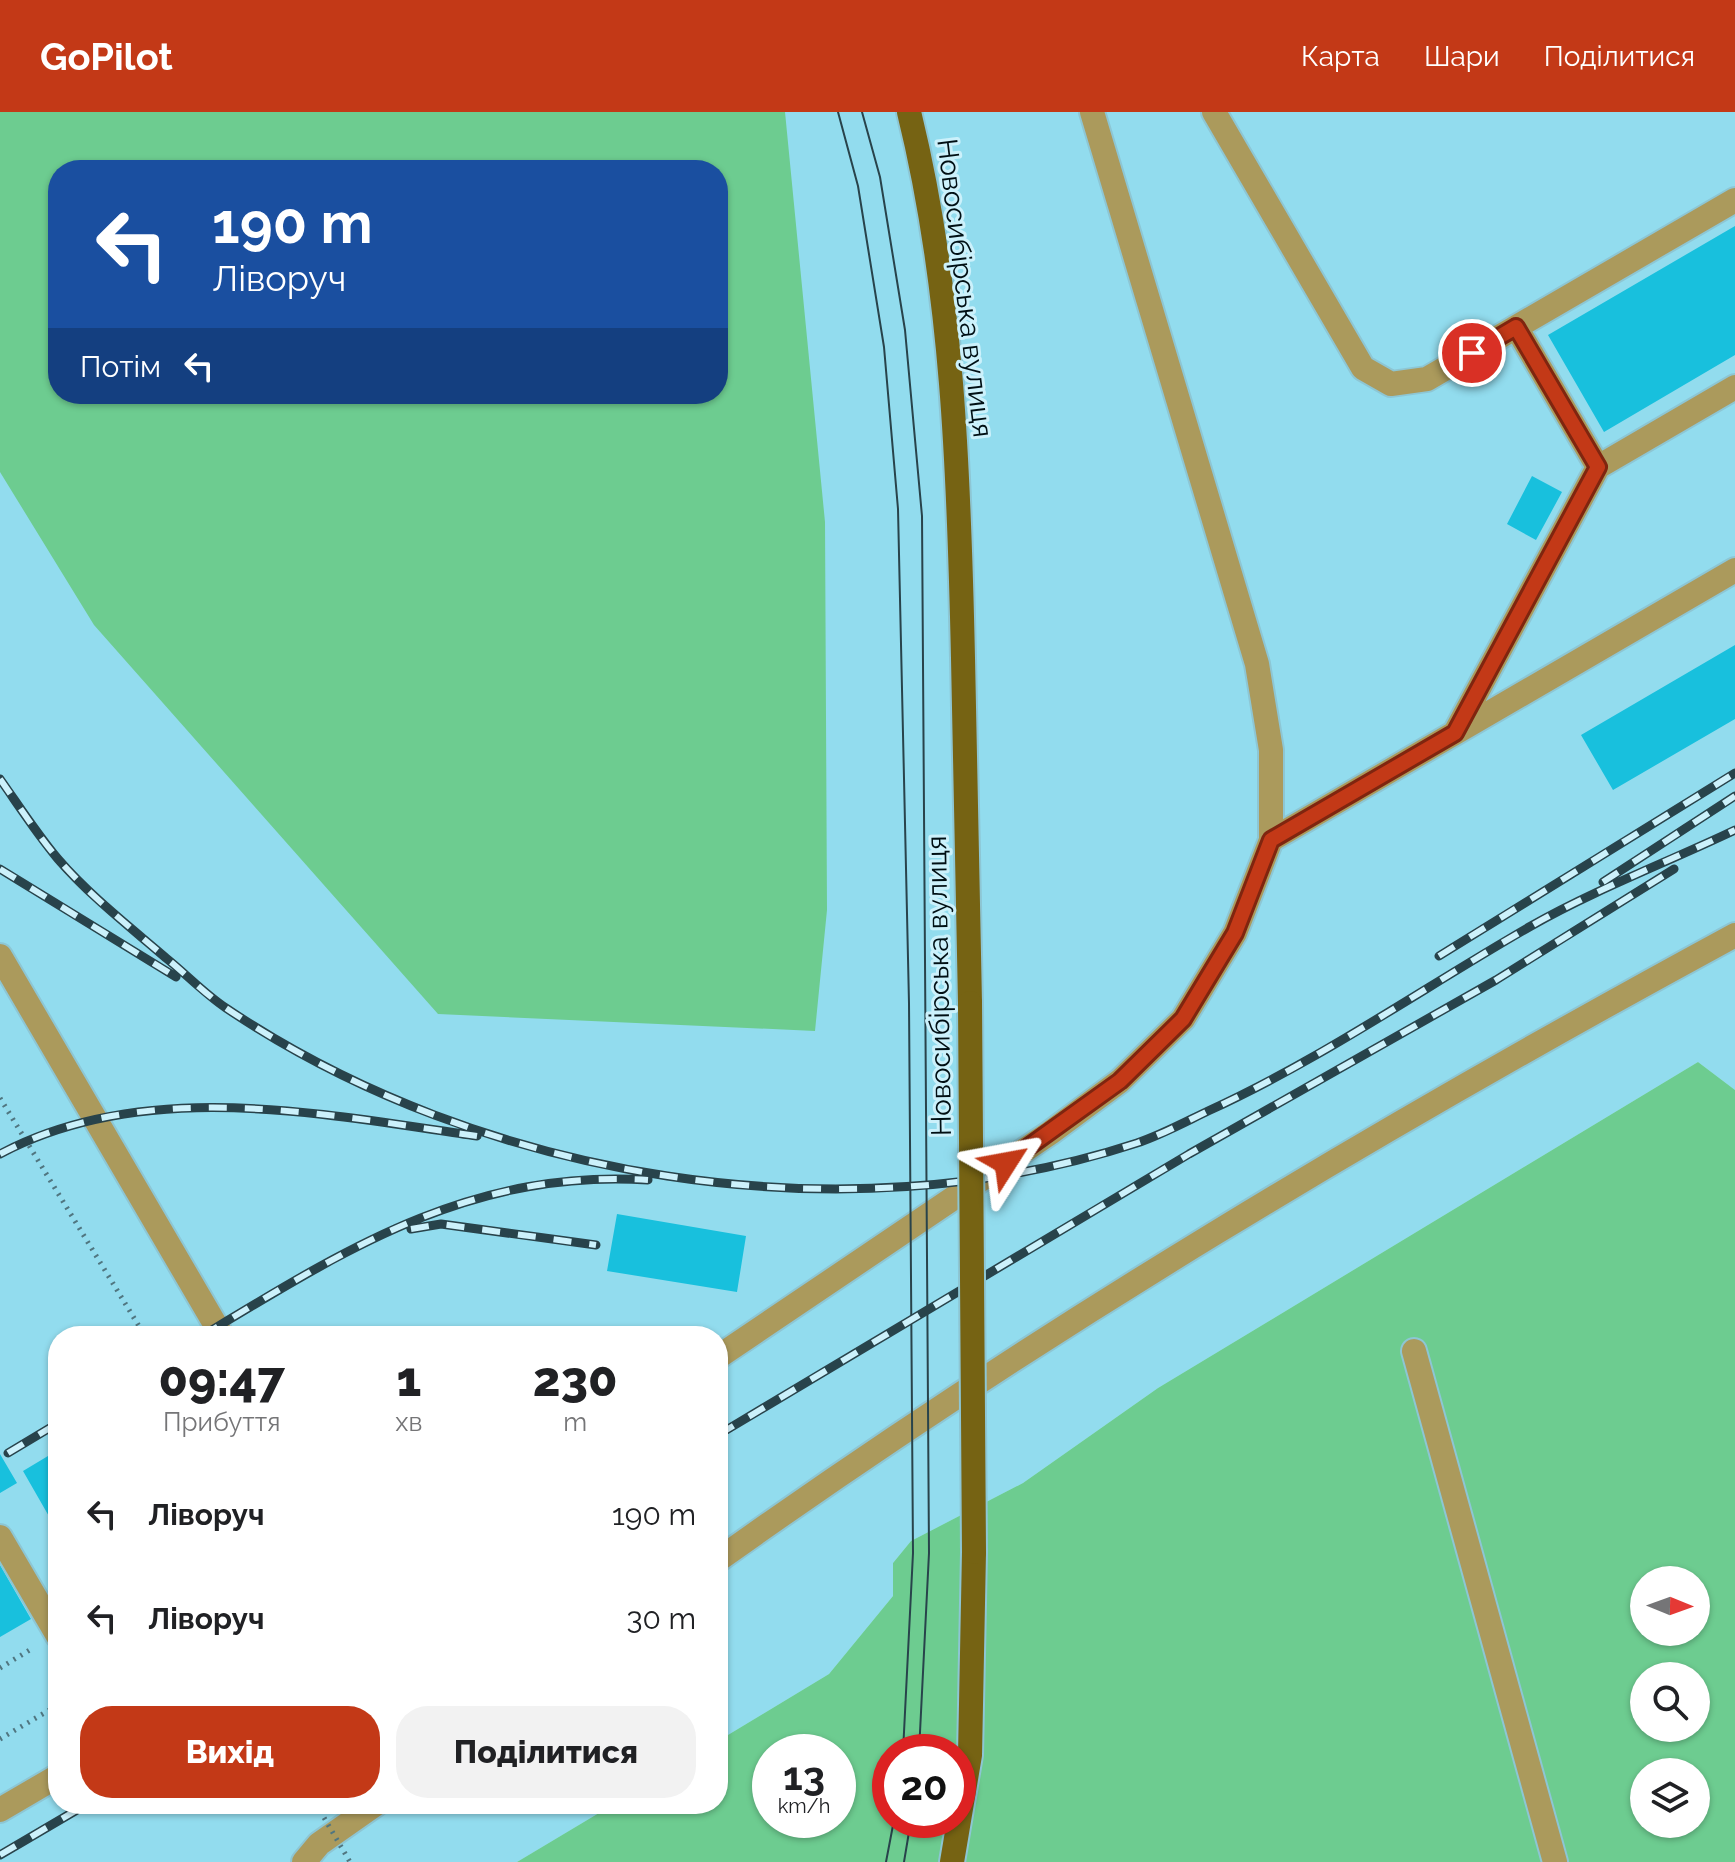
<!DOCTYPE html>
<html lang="uk">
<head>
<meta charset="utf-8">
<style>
	:root { --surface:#fff; --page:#f2f2f2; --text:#202124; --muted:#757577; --accent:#c33917 }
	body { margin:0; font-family:Raleway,sans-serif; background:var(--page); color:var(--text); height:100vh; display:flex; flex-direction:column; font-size:30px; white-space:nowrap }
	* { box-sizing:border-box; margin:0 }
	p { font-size:26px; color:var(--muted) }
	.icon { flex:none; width:44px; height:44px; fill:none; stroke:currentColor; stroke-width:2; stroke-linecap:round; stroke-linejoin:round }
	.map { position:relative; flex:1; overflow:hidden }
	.details { position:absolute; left:48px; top:1214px; width:680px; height:488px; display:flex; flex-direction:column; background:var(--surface); border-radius:32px; box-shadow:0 2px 6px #0004 }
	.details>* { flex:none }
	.hud { position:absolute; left:48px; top:48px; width:680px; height:244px; border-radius:32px; box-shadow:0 2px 6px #0004; background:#1a4fa0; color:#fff; overflow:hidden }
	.needle { width:52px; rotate:91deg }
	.tools { position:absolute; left:1630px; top:1454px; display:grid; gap:16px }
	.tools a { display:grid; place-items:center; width:80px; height:80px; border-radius:50%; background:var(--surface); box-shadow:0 2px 6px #0004; font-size:40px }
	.speed { position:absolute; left:752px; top:1622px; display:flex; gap:16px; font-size:40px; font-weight:700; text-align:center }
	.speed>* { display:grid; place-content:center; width:104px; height:104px; border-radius:50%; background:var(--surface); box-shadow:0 2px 6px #0004; line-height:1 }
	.speed small { font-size:20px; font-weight:400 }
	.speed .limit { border:12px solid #d22; background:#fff; color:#111 }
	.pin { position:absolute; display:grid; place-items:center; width:68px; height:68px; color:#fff; margin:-34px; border:4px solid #fff; border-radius:50%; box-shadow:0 2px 8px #0007 }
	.me { position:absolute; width:88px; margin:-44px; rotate:56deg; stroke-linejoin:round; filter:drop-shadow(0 0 6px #0008) }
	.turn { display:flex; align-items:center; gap:28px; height:168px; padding:0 32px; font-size:36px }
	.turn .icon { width:104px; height:104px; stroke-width:2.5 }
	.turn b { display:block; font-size:56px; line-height:68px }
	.then { display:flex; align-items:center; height:76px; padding:0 32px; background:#0003; gap:16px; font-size:30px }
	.eta { display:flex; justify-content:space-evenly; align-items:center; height:136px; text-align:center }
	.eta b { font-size:48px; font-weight:800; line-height:56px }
	.button { display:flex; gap:16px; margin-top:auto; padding:16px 32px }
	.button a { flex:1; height:92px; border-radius:32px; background:var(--accent); color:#fff; font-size:32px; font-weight:800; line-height:92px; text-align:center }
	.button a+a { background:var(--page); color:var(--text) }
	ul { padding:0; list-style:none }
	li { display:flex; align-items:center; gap:24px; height:104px; padding:0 32px }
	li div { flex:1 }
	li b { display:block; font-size:30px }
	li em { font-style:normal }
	header { display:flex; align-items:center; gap:48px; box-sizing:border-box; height:112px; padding:0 40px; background:var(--accent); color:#fff }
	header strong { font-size:38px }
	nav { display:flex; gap:44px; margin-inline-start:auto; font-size:28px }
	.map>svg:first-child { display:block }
	.built { fill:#92dcee; fill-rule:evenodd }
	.green { fill:#6dcc90; fill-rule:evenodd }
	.building { fill:#18c0dd }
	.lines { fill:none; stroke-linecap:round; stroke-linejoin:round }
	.minor-casing { stroke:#8dc6d4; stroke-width:28 }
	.major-casing { stroke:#8dc6d4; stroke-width:28 }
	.path { stroke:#507680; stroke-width:5; stroke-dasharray:2 6; stroke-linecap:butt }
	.minor { stroke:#ab9a5c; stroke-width:24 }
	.major { stroke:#766313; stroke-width:24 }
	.tram { stroke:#28434b; stroke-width:2 }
	.rail-casing { stroke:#28434b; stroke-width:9 }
	.rail { stroke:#ccf1fb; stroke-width:6; stroke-dasharray:18; stroke-linecap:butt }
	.major-bridge-casing { stroke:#8dc6d4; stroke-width:28; stroke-linecap:butt }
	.path-bridge { stroke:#507680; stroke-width:5; stroke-dasharray:2 6; stroke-linecap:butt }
	.major-bridge { stroke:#766313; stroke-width:24 }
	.route-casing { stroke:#7f250f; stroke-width:20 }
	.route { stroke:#c33917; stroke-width:14 }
	.labels { text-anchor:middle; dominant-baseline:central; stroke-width:6; stroke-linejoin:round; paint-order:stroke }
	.street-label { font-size:28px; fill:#000f14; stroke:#ccf1fb }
</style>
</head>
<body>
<header>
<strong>GoPilot</strong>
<nav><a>Карта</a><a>Шари</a><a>Поділитися</a></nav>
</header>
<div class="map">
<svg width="1735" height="1750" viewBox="0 0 1735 1750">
	<rect width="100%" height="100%" fill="#a8e9f8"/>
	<!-- built -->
	<path class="built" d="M 0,0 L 1735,0 L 1735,978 L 1698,950 L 1158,1276 L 1023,1371 L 911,1429 L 893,1451 L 893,1484 L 829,1562 L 718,1629 L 718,1224 L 58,1224 L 58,1692 L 614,1692 L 517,1750 L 0,1750 ZM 58,58 L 718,58 L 718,282 L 58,282 Z"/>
	<!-- green -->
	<path class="green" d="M 0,0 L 785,0 L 825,410 L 827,798 L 815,919 L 438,902 L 94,513 L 0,360 ZM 58,58 L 718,58 L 718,282 L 58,282 Z
		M 1698,950 L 1735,978 L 1735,1750 L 517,1750 L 614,1692 L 718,1692 L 718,1629 L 829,1562 L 893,1484 L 893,1451 L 911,1429 L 1023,1371 L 1158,1276 ZM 1644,1468 L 1696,1468 L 1696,1520 L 1644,1520 ZM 1644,1564 L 1696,1564 L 1696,1616 L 1644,1616 ZM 770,1640 L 838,1640 L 838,1708 L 770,1708 ZM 890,1640 L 958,1640 L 958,1708 L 890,1708 ZM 1644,1660 L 1696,1660 L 1696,1712 L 1644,1712 Z"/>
	<!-- building -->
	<path class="building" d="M 1735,114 L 1735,243 L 1604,320 L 1548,223 Z
		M 1532,364 L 1562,380 L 1536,428 L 1507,412 Z
		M 1735,533 L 1735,607 L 1613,678 L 1581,623 Z
		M 617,1102 L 746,1124 L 737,1180 L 607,1159 Z
		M 58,1338 L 58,1420 L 23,1359 Z
		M 0,1342 L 17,1371 L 0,1381 Z
		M 0,1453 L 31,1507 L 0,1525 Z"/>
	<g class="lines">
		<!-- minor casing -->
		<g class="minor-casing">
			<path id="minor" d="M 1214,0 L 1363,256 L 1391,272 L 1427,267 L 1735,88
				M 1516,215 L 1598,355
				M 1456,619 L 1598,355 L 1735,275
				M 1271,728 L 1735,458
				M 0,844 L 222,1224
				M 1414,1239 L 1555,1750
				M 718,1245 L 1050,1021 L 1120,969 L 1183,907 L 1235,821 L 1271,728 L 1271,638 L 1257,552 L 1092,0
				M 0,1425 L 58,1524
				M 718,1448 C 1042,1217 1385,1013 1735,823
				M 0,1698 L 58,1664
				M 304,1750 L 319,1732 L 376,1692"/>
		</g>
		<!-- major casing -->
		<g class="major-casing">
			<path id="major" d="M 909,0 C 953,178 959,364 963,546 C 966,661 968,776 970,891
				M 952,1750 L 970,1643 L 974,1440"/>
		</g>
		<!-- path -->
		<path class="path" d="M 0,986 L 145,1224
			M 0,1556 L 33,1536
			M 0,1627 L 58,1593"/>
		<!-- minor -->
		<use href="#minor" class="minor"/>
		<!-- major -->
		<use href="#major" class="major"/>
		<!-- tram -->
		<path class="tram" d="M 838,0 L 858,74 L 884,235 L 898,397 L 909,891 L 913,1441 L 903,1640
			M 862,0 L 880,65 L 905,218 L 922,404 L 929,1441 L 919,1640
			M 886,1750 L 894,1708
			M 904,1750 L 911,1708"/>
		<!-- rail casing -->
		<g class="rail-casing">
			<path id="rail" d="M 0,667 C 19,694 37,722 58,747 C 89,783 130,815 166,846 C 186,862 205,882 226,896 C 481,1068 844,1127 1137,1031 C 1161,1023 1185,1010 1208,999 C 1322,947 1423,876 1531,814 C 1596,777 1668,750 1735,718
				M 0,757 L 176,865
				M 1603,770 L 1735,684
				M 1439,844 L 1735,661
				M 0,1042 C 145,965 323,1002 477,1024
				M 411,1117 L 441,1112 L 596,1133
				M 202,1224 C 346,1137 471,1057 648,1068
				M 718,1323 L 1189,1042 L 1496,868 L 1674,757
				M 8,1341 L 58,1311
				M 0,1743 L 87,1692"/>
		</g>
		<!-- rail -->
		<use href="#rail" class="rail"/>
		<!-- major-bridge casing -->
		<g class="major-bridge-casing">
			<path id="major-bridge" d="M 970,891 L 974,1440"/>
		</g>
		<!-- path-bridge -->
		<path class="path-bridge" d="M 316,1692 L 350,1750"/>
		<!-- major-bridge -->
		<use href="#major-bridge" class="major-bridge"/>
	</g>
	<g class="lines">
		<!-- route casing -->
		<g class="route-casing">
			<path id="route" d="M 1006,1051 L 1120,969 L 1183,907 L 1235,821 L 1271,728 L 1455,621 L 1598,355 L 1516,215 L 1472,241"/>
		</g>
		<!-- route -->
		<use href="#route" class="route"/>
	</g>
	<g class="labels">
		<!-- street labels -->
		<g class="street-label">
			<text transform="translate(965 176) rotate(83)">Новосибірська вулиця</text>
			<text transform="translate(939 874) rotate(-91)">Новосибірська вулиця</text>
		</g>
	</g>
</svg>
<div class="tools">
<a><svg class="needle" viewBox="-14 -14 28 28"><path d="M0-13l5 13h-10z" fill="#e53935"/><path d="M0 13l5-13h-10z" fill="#757577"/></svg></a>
<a><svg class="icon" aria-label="search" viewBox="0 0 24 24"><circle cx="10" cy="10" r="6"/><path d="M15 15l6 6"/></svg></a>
<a><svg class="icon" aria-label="layers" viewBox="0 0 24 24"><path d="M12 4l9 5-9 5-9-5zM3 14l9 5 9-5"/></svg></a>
</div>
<div class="speed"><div>13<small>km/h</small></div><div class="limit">20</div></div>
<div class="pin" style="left:1472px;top:241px;background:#d93025"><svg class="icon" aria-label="arrive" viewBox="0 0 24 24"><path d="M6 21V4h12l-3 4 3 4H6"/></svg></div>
<svg class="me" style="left:1006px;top:1051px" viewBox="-20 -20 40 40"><path d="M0-17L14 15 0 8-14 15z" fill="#c33917" stroke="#fff" stroke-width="4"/></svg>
<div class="hud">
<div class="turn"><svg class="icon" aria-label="left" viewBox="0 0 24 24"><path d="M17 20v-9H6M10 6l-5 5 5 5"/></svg><div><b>190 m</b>Ліворуч</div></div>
<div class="then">Потім<svg class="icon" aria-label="left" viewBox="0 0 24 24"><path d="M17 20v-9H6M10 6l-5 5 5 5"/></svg></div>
</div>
<section class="details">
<div class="eta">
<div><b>09:47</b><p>Прибуття</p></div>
<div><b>1</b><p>хв</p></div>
<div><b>230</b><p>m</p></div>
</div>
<ul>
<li><svg class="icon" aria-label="left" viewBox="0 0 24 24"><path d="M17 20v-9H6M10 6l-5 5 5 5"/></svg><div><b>Ліворуч</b></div><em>190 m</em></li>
<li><svg class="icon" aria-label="left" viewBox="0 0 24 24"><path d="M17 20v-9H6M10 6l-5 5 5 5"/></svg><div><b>Ліворуч</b></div><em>30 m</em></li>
</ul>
<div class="button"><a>Вихід</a><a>Поділитися</a></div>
</section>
</div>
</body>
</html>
